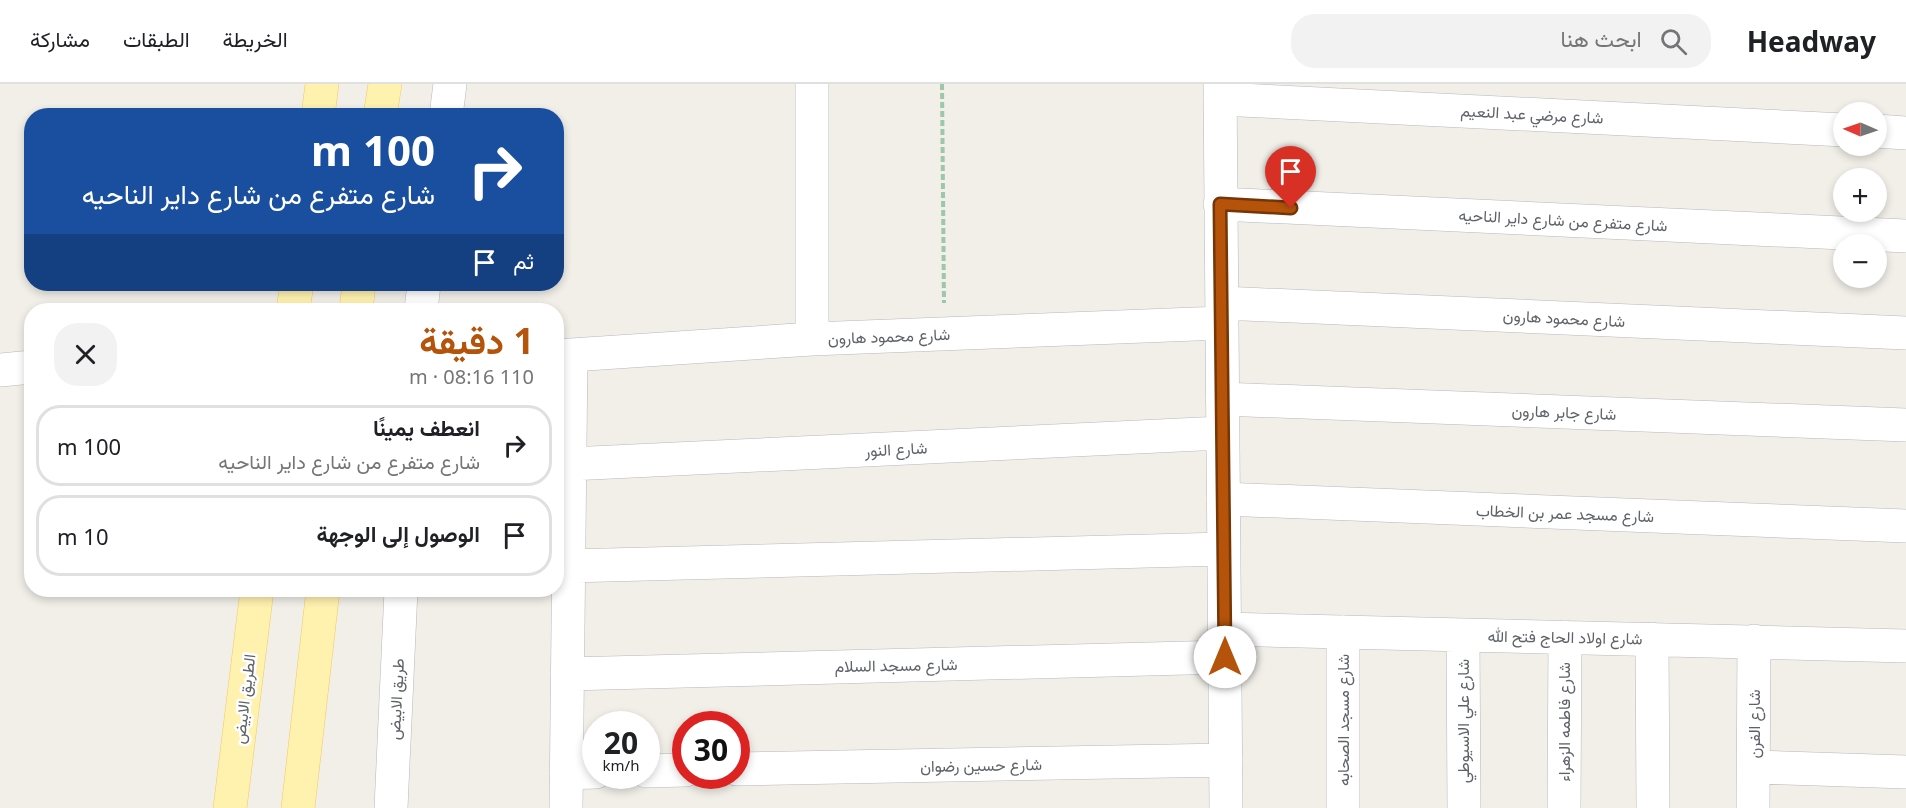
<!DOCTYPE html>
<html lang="ar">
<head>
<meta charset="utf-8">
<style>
	:root { --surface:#fff; --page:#f2f2f2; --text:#202124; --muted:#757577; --line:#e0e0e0; --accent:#b45309 }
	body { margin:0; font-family:"Noto Sans",Vazirmatn,sans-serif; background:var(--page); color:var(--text); direction:rtl; height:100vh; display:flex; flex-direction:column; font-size:22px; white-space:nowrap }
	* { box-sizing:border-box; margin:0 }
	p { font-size:20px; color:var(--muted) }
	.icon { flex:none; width:33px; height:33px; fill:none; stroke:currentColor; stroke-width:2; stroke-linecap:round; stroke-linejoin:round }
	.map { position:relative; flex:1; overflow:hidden; direction:ltr }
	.panel { position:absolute; left:24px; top:219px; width:540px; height:294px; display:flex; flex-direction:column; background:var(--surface); border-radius:24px; box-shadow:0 3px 9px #0003; direction:rtl }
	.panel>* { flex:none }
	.top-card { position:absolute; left:24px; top:24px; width:540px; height:183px; border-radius:24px; box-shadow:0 3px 9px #0003; direction:rtl; background:#1a4fa0; color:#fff; overflow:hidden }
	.needle { width:39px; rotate:272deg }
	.fabs { position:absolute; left:1833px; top:18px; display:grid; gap:12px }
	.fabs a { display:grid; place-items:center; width:54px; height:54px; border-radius:50%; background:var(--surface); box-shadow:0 3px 9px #0003; font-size:30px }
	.speed { position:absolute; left:582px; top:627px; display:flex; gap:12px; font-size:30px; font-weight:700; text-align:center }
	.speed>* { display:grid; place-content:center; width:78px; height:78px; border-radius:50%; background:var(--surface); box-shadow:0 3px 9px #0003; line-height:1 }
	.speed small { font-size:15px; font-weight:400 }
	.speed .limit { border:9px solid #d22; background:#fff; color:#111 }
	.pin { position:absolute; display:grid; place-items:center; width:51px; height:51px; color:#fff; margin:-62px -26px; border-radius:50% 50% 50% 0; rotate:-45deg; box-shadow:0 0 6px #0007 }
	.pin .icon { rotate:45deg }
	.me { position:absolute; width:66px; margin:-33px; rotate:0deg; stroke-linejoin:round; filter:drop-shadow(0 0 4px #0008) }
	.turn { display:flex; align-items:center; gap:21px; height:126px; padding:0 30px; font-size:27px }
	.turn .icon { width:78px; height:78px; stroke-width:2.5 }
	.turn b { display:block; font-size:42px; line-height:51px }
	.then { display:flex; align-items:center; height:57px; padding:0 30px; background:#0003; gap:12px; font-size:22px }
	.round { display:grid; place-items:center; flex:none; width:63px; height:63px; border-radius:24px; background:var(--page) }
	.summary { display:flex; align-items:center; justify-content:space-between; height:102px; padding:0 30px }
	h1 { font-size:36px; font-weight:700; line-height:45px; color:var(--accent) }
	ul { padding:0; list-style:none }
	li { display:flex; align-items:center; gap:18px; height:81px; margin:0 12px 9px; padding:0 18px; border:3px solid var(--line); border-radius:24px }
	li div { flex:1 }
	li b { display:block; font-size:22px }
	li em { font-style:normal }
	header { display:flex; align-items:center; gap:36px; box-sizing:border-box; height:84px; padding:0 30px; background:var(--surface); border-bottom:2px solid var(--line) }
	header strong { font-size:28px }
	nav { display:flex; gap:33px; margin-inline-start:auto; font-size:21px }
	.search { width:420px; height:54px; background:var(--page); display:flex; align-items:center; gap:15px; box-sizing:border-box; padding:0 21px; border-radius:24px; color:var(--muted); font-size:22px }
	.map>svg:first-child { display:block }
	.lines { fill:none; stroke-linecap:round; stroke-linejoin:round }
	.minor-casing { stroke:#b5b8bc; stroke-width:34 }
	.primary-casing { stroke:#f2c960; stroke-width:34 }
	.path { stroke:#9cc7a9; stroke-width:4; stroke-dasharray:6 3; stroke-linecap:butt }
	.minor { stroke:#fff; stroke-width:33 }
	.primary { stroke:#fff2af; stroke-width:33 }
	.route-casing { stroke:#753606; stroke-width:15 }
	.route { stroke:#b45309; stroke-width:10 }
	.labels { text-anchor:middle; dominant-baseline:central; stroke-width:5; stroke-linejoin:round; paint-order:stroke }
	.street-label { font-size:16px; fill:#5f6368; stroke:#fff }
</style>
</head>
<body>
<header>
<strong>Headway</strong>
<div class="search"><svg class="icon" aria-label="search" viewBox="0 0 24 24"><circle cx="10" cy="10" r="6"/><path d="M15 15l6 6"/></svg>ابحث هنا</div>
<nav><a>الخريطة</a><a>الطبقات</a><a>مشاركة</a></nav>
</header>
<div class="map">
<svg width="1906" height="724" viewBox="0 0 1906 724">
	<rect width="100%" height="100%" fill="#f1efe8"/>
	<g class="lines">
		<!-- minor casing -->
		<g class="minor-casing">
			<path id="minor" d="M 1220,0 L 1226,724
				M 1220,15 L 1844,46
				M 446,32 L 450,0
				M 1876,47 L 1906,49
				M 1220,120 L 1906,152
				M 1222,219 L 1906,249
				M 421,226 L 424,200
				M 812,255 L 812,0
				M 556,272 L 812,255 L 1221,239
				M 0,286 L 32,283
				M 1222,315 L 1906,341
				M 570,380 L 1222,349
				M 1223,415 L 1906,442
				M 568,482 L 1224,465
				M 1224,545 L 1906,562
				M 1343,548 L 1343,724
				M 1463,551 L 1464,724
				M 1652,555 L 1653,724
				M 567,590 L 1225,573
				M 1754,683 L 1906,688
				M 736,685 L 1226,676
				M 646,687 L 686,686
				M 566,689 L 596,688
				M 391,724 L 401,506
				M 566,724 L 571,271
				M 1564,724 L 1565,553
				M 1753,724 L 1754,557"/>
		</g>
		<!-- primary casing -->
		<g class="primary-casing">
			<path id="primary" d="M 318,32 L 322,0
				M 380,32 L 385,0
				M 293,226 L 297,200
				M 356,226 L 359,200
				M 230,724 L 257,506
				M 298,724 L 323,506"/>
		</g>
		<!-- path -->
		<path class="path" d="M 942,0 L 944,219"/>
		<!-- minor -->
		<use href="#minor" class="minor"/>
		<!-- primary -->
		<use href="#primary" class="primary"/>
	</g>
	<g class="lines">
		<!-- route casing -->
		<g class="route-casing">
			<path id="route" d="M 1225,573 L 1220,120 L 1291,124"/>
		</g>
		<!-- route -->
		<use href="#route" class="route"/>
	</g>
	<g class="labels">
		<!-- street labels -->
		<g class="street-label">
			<text transform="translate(1532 30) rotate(3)">شارع مرضي عبد النعيم</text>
			<text transform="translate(1563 136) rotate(3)">شارع متفرع من شارع داير الناحيه</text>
			<text transform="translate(1564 234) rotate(3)">شارع محمود هارون</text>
			<text transform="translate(889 252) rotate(-2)">شارع محمود هارون</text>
			<text transform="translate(1564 328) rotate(2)">شارع جابر هارون</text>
			<text transform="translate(896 365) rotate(-3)">شارع النور</text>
			<text transform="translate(1565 429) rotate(2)">شارع مسجد عمر بن الخطاب</text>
			<text transform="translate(1565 553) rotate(1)">شارع اولاد الحاج فتح الله</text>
			<text transform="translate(896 581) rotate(-1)">شارع مسجد السلام</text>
			<text transform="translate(244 615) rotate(-83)">الطريق الابيض</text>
			<text transform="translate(396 615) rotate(-87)">طريق الابيض</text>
			<text transform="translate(1343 636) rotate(-90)">شارع مسجد الصحابه</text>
			<text transform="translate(1463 637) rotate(-90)">شارع علي الاسيوطي</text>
			<text transform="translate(1564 638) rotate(-90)">شارع فاطمه الزهراء</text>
			<text transform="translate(1754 640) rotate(-90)">شارع الفرن</text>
			<text transform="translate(981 681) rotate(-1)">شارع حسين رضوان</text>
		</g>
	</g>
</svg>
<div class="fabs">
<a><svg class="needle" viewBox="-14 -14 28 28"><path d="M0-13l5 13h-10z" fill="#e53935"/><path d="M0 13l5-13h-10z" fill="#757577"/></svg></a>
<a>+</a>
<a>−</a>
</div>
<div class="speed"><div>20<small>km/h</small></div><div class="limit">30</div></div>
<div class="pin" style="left:1291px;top:124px;background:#d93025"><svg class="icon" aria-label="arrive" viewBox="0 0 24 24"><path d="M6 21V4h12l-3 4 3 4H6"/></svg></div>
<svg class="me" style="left:1225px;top:573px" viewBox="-20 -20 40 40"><circle r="19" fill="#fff"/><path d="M0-13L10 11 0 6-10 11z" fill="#b45309"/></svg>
<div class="top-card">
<div class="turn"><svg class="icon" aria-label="right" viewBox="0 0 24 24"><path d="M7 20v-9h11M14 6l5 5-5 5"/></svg><div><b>100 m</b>شارع متفرع من شارع داير الناحيه</div></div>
<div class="then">ثم<svg class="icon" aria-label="arrive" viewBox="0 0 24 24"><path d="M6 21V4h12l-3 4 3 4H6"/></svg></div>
</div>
<section class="panel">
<div class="summary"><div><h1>1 دقيقة</h1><p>110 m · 08:16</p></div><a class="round"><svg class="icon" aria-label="close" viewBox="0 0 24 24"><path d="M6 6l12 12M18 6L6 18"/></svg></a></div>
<ul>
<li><svg class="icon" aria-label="right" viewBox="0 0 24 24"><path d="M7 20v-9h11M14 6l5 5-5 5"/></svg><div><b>انعطف يمينًا</b><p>شارع متفرع من شارع داير الناحيه</p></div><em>100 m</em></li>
<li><svg class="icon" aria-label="arrive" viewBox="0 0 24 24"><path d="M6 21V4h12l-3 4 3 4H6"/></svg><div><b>الوصول إلى الوجهة</b></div><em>10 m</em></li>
</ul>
</section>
</div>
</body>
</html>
